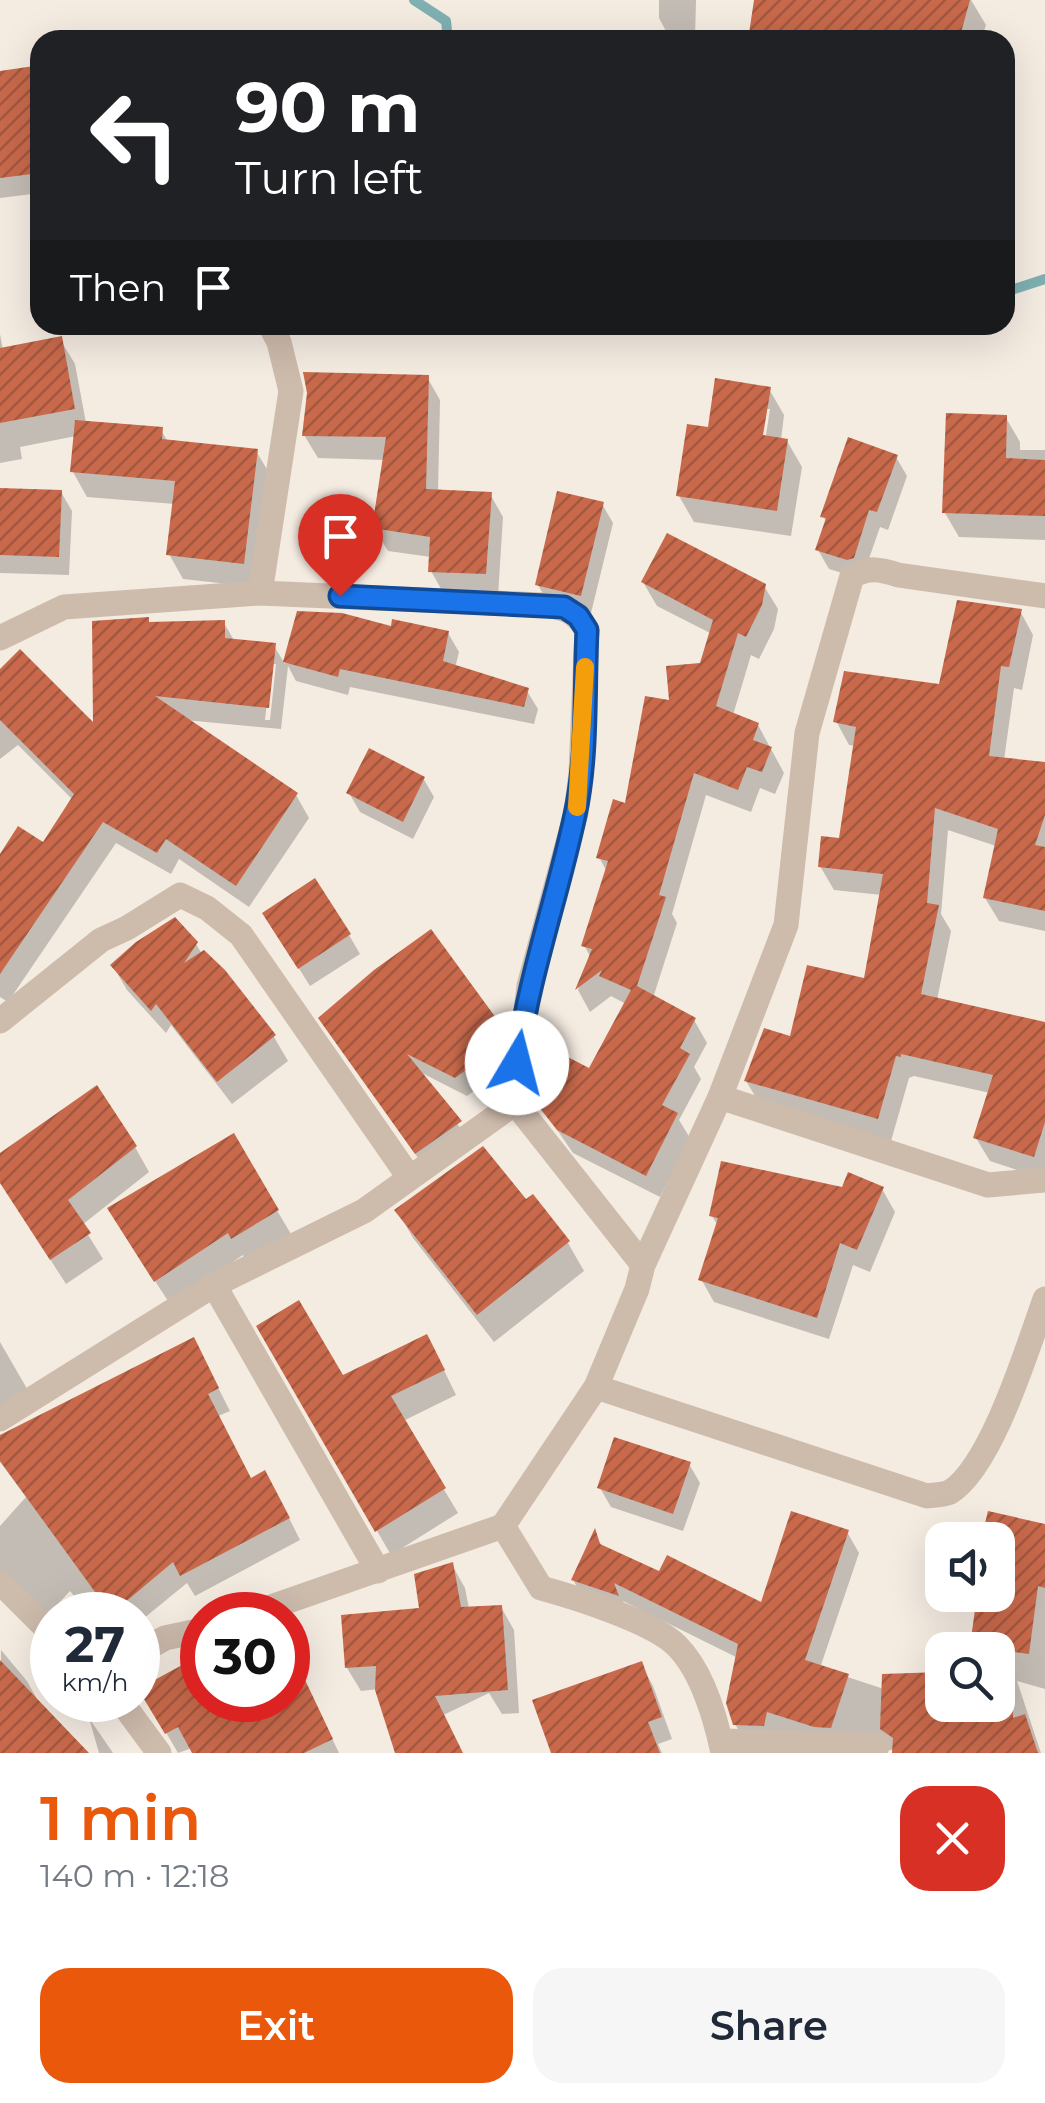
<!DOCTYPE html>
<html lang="en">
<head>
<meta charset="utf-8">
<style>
	:root { --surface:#fff; --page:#f6f6f7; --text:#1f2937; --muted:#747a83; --accent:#ea580c }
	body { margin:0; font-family:Montserrat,sans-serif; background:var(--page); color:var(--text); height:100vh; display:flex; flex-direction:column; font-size:38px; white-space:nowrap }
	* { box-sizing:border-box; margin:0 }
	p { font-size:32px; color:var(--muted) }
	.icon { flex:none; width:55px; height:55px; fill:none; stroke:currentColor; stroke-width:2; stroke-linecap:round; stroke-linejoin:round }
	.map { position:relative; height:1753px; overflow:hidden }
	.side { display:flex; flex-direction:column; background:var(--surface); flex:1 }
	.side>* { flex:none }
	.guide { position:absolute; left:30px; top:30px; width:985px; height:305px; border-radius:30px; box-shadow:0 10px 40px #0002; background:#202124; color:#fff; overflow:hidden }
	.buttons { position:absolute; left:925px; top:1522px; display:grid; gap:20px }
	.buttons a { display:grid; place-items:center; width:90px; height:90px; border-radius:20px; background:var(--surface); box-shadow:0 10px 40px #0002; font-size:50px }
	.speed { position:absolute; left:30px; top:1592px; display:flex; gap:20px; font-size:50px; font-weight:700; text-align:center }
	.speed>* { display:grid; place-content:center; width:130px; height:130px; border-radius:50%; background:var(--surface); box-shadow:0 10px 40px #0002; line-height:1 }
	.speed small { font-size:25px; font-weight:400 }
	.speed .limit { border:15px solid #d22; background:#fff; color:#111 }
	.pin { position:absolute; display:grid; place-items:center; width:85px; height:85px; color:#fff; margin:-102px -42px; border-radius:50% 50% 50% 0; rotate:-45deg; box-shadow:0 0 10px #0007 }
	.pin .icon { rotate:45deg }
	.me { position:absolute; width:110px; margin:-55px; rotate:8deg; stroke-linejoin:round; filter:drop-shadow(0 0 8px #0008) }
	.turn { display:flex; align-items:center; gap:35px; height:210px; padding:0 40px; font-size:45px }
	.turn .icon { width:130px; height:130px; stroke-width:2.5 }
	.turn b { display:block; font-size:70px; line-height:85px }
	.then { display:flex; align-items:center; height:95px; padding:0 40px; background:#0003; gap:20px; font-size:38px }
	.round { display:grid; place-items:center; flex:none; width:105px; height:105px; border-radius:30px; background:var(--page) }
	.headline { display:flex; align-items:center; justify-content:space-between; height:170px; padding:0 40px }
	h1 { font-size:60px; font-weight:600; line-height:75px; color:var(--accent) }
	.action { display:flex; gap:20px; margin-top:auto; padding:20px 40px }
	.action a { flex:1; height:115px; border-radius:30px; background:var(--accent); color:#fff; font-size:40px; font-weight:600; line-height:115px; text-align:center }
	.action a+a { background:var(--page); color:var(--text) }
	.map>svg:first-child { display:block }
	.shadow { fill:#0003; fill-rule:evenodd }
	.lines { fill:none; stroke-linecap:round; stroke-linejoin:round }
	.stream { stroke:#7fb0b2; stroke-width:10 }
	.building { fill:url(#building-hatch) }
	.street { stroke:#cdbbac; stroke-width:25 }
	.route-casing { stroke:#114b97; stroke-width:25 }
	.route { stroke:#1a73e8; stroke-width:18 }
	.slow { stroke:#f59e0b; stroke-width:18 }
</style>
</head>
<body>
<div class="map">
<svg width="1045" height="1753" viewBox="0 0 1045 1753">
	<defs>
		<pattern id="building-hatch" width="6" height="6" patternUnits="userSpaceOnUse" patternTransform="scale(2.5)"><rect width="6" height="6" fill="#c8694b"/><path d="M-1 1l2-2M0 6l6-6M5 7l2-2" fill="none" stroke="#a4573f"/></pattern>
	</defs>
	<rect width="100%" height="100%" fill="#f4ebe1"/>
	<!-- shadow -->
	<path class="shadow" d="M 659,0 L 696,0 L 695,38 L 669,37 L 659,18 Z
		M 756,0 L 971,0 L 986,25 L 981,40 L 750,40 Z
		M 33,68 L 40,80 L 40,193 L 0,198 L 0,73 Z
		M 0,334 L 3,350 L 60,339 L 75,364 L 86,423 L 161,430 L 168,442 L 256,451 L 271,476 L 257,587 L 183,579 L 169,554 L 175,504 L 87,497 L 73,472 L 76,436 L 20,447 L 22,459 L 0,463 Z
		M 427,377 L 440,400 L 438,492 L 490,494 L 503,517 L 498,596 L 444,594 L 431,571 L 431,557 L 388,551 L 374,528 L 385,460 L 318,458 L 304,435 Z
		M 769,389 L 784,415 L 781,440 L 787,441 L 802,467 L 791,536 L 694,522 L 679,496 L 710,430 ZM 765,409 L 770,409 L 764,448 L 759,447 Z
		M 1006,418 L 1020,442 L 1020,450 L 1045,450 L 1045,540 L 959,537 L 945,513 Z
		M 896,457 L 907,476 L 888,530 L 880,527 L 863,576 L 859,578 L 829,569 L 818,550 L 827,523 L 823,516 Z
		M 0,490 L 61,492 L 72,511 L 69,575 L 0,573 Z
		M 602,504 L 613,523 L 591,613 L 549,604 L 538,585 Z
		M 643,582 L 764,586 L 778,609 L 774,629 L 759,659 L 751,655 L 733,715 L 758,725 L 784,773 L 775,794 L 760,788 L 751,812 L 706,795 L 672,914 L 677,923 L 653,998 L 694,1020 L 707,1043 L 694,1067 L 701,1079 L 679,1120 L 690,1138 L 660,1197 L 573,1153 L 538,1102 L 590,1071 L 626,1004 L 611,996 L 590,1012 L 578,990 L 591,958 L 584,945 L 607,872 L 599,857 L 627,806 L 671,703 L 702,666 L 712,634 L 657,606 Z
		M 1020,611 L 1033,635 L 1022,690 L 1014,688 L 1004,760 L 1045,765 L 1045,931 L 999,921 L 985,898 L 996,846 L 948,830 L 941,914 L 951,931 L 937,1000 L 1045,1025 L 1045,1179 L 990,1161 L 976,1138 L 990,1093 L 914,1076 L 909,1078 L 891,1141 L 760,1104 L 746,1081 L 792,1039 L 866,981 L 882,895 L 834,890 L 820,866 L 841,841 L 856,746 L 849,745 L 836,721 L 941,686 Z
		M 299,613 L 393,629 L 448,633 L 459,652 L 455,668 L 527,691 L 538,709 L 534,724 L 350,687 L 348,695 L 296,681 L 288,666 L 281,729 L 185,720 L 296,795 L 309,818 L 249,907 L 179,859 L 171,874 L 116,843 L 8,1002 L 0,997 L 0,858 L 44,845 L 73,800 L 18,745 L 0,759 L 0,673 L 95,728 L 150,625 L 224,623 L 235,642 L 274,646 L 285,664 ZM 271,664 L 276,664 L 270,720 L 265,720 Z
		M 423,778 L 434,797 L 413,839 L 360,812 L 349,793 Z
		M 276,932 L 349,935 L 360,954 L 310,986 Z
		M 196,944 L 202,954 L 223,971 L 274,1037 L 288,1061 L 232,1104 L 171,1025 L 166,1033 L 127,990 L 113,966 Z
		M 505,1034 L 516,1054 L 516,1060 L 467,1096 L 418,1071 L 470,1141 L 428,1172 L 332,1037 Z
		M 233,1137 L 291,1234 L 246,1261 L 243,1255 L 170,1304 L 124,1233 Z
		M 135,1147 L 149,1172 L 82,1225 L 103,1259 L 66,1284 L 0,1181 L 0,1156 Z
		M 882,1189 L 895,1212 L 870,1272 L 853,1265 L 829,1339 L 714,1302 L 701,1279 L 718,1226 L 712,1216 L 844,1190 Z
		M 533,1198 L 568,1243 L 584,1271 L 494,1342 L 413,1238 L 397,1210 L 526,1203 Z
		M 259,1327 L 342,1379 L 440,1362 L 456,1395 L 403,1421 L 458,1513 L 391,1555 Z
		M 0,1342 L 37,1406 L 0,1431 Z
		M 205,1362 L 230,1411 L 218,1416 L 251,1480 L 277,1494 L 300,1540 L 195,1596 L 187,1583 L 138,1623 L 138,1615 L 90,1615 L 70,1591 L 49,1614 L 0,1593 L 0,1526 L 26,1497 L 0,1462 L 0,1435 Z
		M 689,1464 L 700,1483 L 683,1531 L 611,1507 L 600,1488 Z
		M 1045,1526 L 1045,1689 L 1017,1681 L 1041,1753 L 895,1753 L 895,1750 L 748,1746 L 735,1724 L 738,1658 L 623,1601 L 628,1615 L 586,1601 L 573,1580 L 595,1534 L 603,1548 L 660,1574 L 762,1605 L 847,1532 L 859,1553 L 820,1668 L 884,1689 L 916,1678 L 942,1674 L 942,1705 L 998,1705 L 998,1650 L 972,1650 L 979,1595 L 998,1595 L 998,1540 L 984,1540 Z
		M 452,1565 L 465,1588 L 469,1609 L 501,1607 L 514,1630 L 519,1713 L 502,1714 L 489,1693 L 398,1737 L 378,1689 L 361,1691 L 347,1668 L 422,1610 Z
		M 1,1650 L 27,1681 L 42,1708 L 85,1753 L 0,1753 Z
		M 202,1657 L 202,1700 L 288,1700 L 288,1658 L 295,1676 L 312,1696 L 339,1753 L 195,1753 L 192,1748 L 178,1753 L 140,1688 Z
		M 641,1664 L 653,1686 L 672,1739 L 658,1744 L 662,1753 L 553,1753 Z
		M 89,1718 L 113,1753 L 99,1753 Z"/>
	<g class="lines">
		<!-- stream -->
		<path class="stream" d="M 414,0 L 446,21 L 448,40
			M 1005,292 L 1045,279"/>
	</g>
	<!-- building -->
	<path class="building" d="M 754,0 L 970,0 L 959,40 L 748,40 Z
		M 34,66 L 40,109 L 40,173 L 0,178 L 0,71 Z
		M 62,336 L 75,409 L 0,423 L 0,348 Z
		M 303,372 L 429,375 L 426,489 L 492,492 L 486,574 L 428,572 L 430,537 L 372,528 L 386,437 L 302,436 L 307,393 Z
		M 715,378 L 771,387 L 763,435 L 788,439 L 777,511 L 676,496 L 687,424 L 708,427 Z
		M 946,413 L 1007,415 L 1006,458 L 1045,460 L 1045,516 L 942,513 Z
		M 75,420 L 163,427 L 162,439 L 258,449 L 244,564 L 166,555 L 175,481 L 70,472 Z
		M 848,437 L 898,455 L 877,512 L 869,510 L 854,558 L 847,560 L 815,550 L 826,518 L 820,517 Z
		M 0,488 L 62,490 L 59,557 L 0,555 Z
		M 557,491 L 604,502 L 581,596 L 535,585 Z
		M 667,533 L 766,584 L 762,605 L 746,637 L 738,633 L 716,706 L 759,723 L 753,740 L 772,747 L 762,772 L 747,767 L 738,790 L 694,773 L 659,895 L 666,897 L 637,986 L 696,1018 L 680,1048 L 690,1054 L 662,1105 L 678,1113 L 646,1176 L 557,1130 L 535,1102 L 560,1053 L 589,1068 L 631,990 L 599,976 L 602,970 L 575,990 L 592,949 L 581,946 L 608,861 L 596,858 L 613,799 L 625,803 L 645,696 L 669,700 L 666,666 L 700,663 L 713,620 L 641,582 Z
		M 957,600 L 1022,609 L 1009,667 L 1001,666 L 989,756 L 1045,762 L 1045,815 L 1035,845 L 1045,847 L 1045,911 L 983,898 L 998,829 L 935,808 L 927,903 L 939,905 L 921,994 L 1045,1022 L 1045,1122 L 1034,1157 L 973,1138 L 993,1075 L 901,1054 L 901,1057 L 896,1056 L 878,1119 L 744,1081 L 764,1028 L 790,1036 L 807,965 L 864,978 L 883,874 L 818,867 L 821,836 L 839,838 L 856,727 L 833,722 L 844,671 L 939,684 Z
		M 297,611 L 342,613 L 391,626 L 392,619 L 449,631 L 443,661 L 529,688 L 524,707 L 340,669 L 338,677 L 283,662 Z
		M 149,617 L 149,622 L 225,620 L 225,638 L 276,643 L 269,708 L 155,696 L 298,793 L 236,886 L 166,839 L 157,853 L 103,822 L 0,974 L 0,854 L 18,826 L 43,842 L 74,794 L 0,720 L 0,669 L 20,649 L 93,722 L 92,621 Z
		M 369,748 L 425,777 L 403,822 L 346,793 Z
		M 315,878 L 351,934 L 298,969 L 262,913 Z
		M 175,917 L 198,942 L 184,963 L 204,950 L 225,970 L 276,1035 L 217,1082 L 156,1004 L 151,1011 L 110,965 L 136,942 Z
		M 431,929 L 507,1033 L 506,1041 L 455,1078 L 407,1054 L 462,1121 L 415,1154 L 318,1018 L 374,970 Z
		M 97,1085 L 137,1146 L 68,1200 L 91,1233 L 50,1260 L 0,1183 L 0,1153 Z
		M 234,1133 L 279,1210 L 231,1239 L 228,1233 L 154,1282 L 107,1208 Z
		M 483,1146 L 526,1199 L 533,1194 L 570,1241 L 477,1315 L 394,1210 Z
		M 721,1161 L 842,1187 L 848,1172 L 884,1187 L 857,1250 L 840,1243 L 817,1318 L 698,1280 L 718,1218 L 709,1216 Z
		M 299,1300 L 343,1375 L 427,1334 L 445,1370 L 391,1396 L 446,1488 L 375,1532 L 256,1326 Z
		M 194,1337 L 219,1388 L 208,1394 L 251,1478 L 265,1470 L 290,1518 L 180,1576 L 173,1562 L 111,1614 L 0,1461 L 0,1435 Z
		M 614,1437 L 691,1462 L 673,1514 L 597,1488 Z
		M 791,1511 L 849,1530 L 805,1660 L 849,1674 L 831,1728 L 814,1727 L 767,1712 L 764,1726 L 733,1725 L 726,1703 L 738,1644 L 614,1583 L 619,1596 L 571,1580 L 595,1528 L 600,1544 L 659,1571 L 667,1555 L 761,1602 Z
		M 988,1511 L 1045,1524 L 1045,1588 L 1038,1586 L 1029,1654 L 970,1646 L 977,1595 L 998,1595 L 998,1540 L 981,1540 Z
		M 453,1562 L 461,1607 L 502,1605 L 508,1690 L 435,1696 L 463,1753 L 395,1753 L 375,1690 L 376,1666 L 345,1668 L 341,1615 L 419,1608 L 414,1574 Z
		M 288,1644 L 333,1739 L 304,1753 L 192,1753 L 178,1727 L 165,1734 L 138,1689 L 195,1658 L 202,1674 L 202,1700 L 215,1700 L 220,1709 L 239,1700 L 288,1700 Z
		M 0,1660 L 89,1753 L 0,1753 Z
		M 642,1661 L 662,1717 L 648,1722 L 660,1753 L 551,1753 L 532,1700 Z
		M 942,1672 L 942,1705 L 1013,1705 L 1013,1718 L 1025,1714 L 1038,1753 L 892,1753 L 893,1738 L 880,1729 L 882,1674 Z"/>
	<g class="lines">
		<!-- street -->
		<path class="street" d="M 260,593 L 291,391 L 279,342 L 270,325
			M 0,638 L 64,607 L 260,593 L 540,605 C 563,607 574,609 587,630 L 581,773 L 576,813 L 529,986 L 515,1103 L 643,1265
			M 0,1021 L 101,940 L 127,928 L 180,895 L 207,908 L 241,935 L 409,1177
			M 720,1097 L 988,1185 L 1045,1180
			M 214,1285 L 378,1571
			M 596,1387 L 927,1496 C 934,1495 944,1495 950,1492 C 992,1466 1028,1346 1045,1299
			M 0,1419 L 214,1285 L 364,1211 L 515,1103
			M 0,1582 L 52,1634
			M 248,1615 L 503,1526
			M 138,1653 L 165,1638 L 202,1630
			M 120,1700 L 159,1753
			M 721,1741 L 878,1745
			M 723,1753 C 716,1719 702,1671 677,1646 C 654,1622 574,1597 541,1588 L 503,1526 L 596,1387 L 637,1289 L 643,1265 L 720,1097 L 786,925 L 807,733 L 852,576 C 869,567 880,569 898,575 L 1045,596"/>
	</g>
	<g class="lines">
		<!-- route casing -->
		<g class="route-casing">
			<path id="route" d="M 340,596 L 564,607 L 578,616 L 587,630 C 584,691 588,756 575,815 C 557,899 528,978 517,1063"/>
		</g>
		<!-- route -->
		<use href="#route" class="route"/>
		<!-- slow -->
		<path class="slow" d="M 577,807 L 585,667"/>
	</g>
</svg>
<div class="buttons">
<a><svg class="icon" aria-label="sound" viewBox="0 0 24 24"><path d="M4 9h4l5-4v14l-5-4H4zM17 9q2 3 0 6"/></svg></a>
<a><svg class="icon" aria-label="search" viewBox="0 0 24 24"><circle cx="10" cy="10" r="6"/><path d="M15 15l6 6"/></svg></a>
</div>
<div class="speed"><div>27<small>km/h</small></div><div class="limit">30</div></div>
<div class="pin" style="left:340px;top:596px;background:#d93025"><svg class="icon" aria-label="arrive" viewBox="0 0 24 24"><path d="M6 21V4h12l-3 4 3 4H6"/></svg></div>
<svg class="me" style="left:517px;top:1063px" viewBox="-20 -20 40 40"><circle r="19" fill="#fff"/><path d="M0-13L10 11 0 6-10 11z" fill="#1a73e8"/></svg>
<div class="guide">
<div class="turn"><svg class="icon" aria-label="left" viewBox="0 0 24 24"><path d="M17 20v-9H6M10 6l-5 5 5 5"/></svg><div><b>90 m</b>Turn left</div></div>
<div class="then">Then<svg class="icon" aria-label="arrive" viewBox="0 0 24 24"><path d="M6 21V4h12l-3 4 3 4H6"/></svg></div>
</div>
</div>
<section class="side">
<div class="headline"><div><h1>1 min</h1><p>140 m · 12:18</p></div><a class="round" style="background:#d93025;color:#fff"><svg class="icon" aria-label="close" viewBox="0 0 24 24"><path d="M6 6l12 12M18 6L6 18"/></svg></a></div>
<div class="action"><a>Exit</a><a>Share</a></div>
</section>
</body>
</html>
